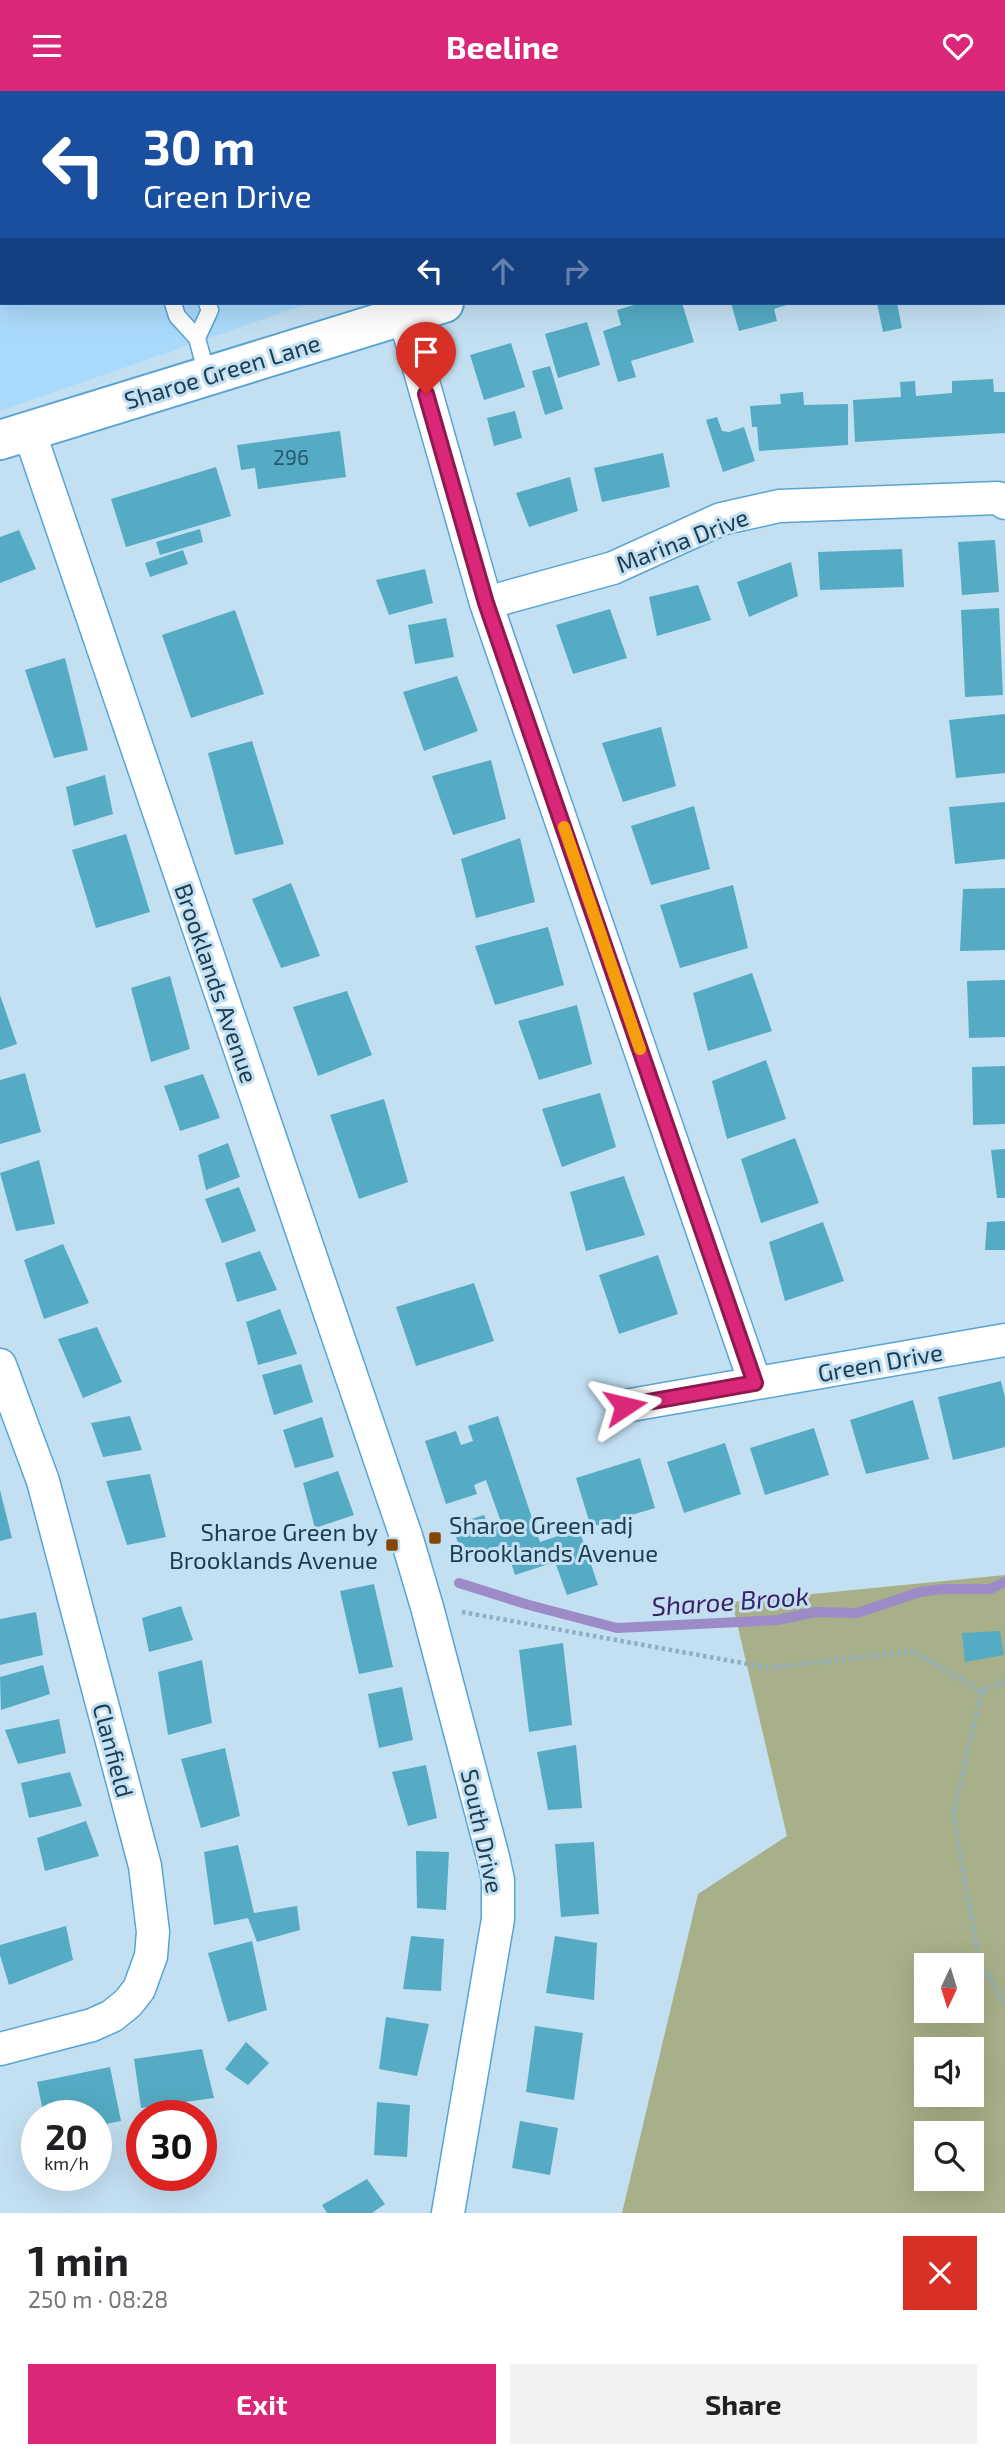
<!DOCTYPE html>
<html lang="en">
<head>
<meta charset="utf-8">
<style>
	:root { --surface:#fff; --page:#f2f2f2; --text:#202124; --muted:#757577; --accent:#db2777 }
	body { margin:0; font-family:"Exo 2",sans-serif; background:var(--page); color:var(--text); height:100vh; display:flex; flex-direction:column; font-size:26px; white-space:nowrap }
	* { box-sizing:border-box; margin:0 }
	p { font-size:23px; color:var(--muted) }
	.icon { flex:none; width:38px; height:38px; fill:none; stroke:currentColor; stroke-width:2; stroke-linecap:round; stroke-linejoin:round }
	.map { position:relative; height:2122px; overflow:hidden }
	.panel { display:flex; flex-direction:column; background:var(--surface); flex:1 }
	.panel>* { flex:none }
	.guide { position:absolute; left:0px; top:0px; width:1006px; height:214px; box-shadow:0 7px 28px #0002; background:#1a4fa0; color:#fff; overflow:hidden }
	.needle { width:46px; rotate:184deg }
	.buttons { position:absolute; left:914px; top:1862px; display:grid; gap:14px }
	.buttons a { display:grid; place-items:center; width:70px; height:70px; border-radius:0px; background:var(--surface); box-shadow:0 7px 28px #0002; font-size:35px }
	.speed { position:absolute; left:21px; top:2009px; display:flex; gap:14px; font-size:35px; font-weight:700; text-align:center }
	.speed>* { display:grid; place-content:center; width:91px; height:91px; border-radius:50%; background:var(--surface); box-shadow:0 7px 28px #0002; line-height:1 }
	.speed small { font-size:18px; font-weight:400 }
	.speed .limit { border:10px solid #d22; background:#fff; color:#111 }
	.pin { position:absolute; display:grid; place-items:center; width:60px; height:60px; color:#fff; margin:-72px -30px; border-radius:50% 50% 50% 0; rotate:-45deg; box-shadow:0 0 7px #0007 }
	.pin .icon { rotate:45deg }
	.me { position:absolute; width:77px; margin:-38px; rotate:80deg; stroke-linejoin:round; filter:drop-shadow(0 0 5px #0008) }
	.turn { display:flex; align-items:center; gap:24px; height:147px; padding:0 28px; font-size:32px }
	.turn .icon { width:91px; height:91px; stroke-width:2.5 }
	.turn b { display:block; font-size:49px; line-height:60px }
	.lanes { display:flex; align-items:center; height:66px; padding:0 28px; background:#0003; justify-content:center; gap:35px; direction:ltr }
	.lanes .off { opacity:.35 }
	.round { display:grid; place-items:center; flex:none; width:74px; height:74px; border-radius:0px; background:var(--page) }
	.headline { display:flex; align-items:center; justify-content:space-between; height:119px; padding:0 28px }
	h1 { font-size:42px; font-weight:700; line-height:52px }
	.primary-button { display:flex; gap:14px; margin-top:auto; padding:14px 28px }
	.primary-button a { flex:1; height:80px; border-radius:0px; background:var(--accent); color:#fff; font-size:28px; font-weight:700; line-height:80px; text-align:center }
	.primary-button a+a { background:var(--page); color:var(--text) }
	header { display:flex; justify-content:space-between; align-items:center; height:91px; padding:0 28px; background:var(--accent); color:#fff; font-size:32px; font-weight:700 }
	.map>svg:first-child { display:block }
	.built { fill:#aadafb }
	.green { fill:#a7b088; fill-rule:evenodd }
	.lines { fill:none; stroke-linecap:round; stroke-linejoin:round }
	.stream { stroke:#9d8bc8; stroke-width:10 }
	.building { fill:#54abc3 }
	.service-casing { stroke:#58a4d3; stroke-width:19 }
	.minor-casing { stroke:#58a4d3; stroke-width:35 }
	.tertiary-casing { stroke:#58a4d3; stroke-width:42 }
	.path { stroke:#90aec2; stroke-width:4.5; stroke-dasharray:3.5 3.5; stroke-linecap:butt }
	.service { stroke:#fff; stroke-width:16 }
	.minor { stroke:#fff; stroke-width:32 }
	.tertiary { stroke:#fff; stroke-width:38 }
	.route-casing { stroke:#8e194d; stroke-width:18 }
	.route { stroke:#db2777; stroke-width:12 }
	.slow { stroke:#f59e0b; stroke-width:12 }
	.poi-dot { fill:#854708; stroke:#c3e0f3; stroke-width:2.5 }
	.labels { text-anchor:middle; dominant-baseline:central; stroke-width:6; stroke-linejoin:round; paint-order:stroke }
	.number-label { font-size:21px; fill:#2a586d }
	.street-label { font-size:24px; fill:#1c3c50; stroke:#c3e0f3 }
	.poi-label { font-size:24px; fill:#1c3c50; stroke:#c3e0f3; text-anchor:start }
	.water-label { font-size:26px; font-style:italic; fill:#3d2068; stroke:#c3e0f3 }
</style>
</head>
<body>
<header><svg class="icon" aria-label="menu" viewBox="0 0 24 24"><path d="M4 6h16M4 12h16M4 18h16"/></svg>Beeline<svg class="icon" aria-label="heart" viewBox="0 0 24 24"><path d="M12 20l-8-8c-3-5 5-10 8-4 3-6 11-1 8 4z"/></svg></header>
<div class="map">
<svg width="1005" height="2122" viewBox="0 0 1005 2122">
	<rect width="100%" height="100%" fill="#c3e0f3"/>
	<!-- built -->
	<path class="built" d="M 0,0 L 678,0 L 679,2 L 2,2 L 2,212 L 310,212 L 0,320 Z"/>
	<!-- green -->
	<path class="green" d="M 1005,1484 L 1005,2122 L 622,2122 L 698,1803 L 787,1745 L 732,1511 ZM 926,1874 L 971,1874 L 971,1920 L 926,1920 ZM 926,1958 L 971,1958 L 971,2004 L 926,2004 ZM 926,2042 L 971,2042 L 971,2088 L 926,2088 Z"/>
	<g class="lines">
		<!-- stream -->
		<path class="stream" d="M 459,1492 L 529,1514 L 617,1537 L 778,1529 L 815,1521 L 857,1522 L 920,1501 L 943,1498 L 990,1498 L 1005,1491"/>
	</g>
	<!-- building -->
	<path class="building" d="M 641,212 L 682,212 L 694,251 L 631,270 L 636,286 L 618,291 L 603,240 L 621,234 L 617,219 Z
		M 731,212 L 793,212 L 774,218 L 777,230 L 739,240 Z
		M 877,212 L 897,212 L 902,237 L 883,241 Z
		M 587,231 L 600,274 L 558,287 L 545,243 Z
		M 511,252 L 525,296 L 484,309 L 470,264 Z
		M 550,275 L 563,318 L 545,324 L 532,280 Z
		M 993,288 L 994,301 L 1005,301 L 1005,342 L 855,351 L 853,309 L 901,306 L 900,291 L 915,290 L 916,305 L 952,302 L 952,290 Z
		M 803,301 L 804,314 L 848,313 L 848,354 L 759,360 L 757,336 L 752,336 L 750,315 L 781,313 L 780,303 Z
		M 515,320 L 522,347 L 494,355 L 487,327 Z
		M 717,326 L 722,340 L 729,341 L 744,336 L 755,370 L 723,381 L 706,329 Z
		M 340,340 L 346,386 L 258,398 L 255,377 L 241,379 L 237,354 Z
		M 663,362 L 670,396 L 602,411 L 594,377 Z
		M 216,376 L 231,425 L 126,456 L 111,408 Z
		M 570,386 L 578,420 L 529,436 L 516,402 Z
		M 200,438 L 203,451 L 160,464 L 156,451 Z
		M 19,439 L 36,478 L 0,492 L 0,446 Z
		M 995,449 L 999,501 L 962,504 L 958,451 Z
		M 902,458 L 904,496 L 820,499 L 818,461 Z
		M 183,459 L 188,473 L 150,486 L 145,472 Z
		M 791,471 L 798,505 L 749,526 L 737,491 Z
		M 425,478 L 433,512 L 389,524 L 376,489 Z
		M 698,494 L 711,529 L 657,545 L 649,506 Z
		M 999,517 L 1003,604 L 965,606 L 961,519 Z
		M 610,518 L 627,567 L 573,583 L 556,534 Z
		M 235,519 L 264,603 L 191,627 L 162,544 Z
		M 446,527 L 454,566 L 415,573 L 408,534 Z
		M 65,567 L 88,659 L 54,667 L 25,579 Z
		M 457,585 L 478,640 L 424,660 L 403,601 Z
		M 1005,623 L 1005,682 L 956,687 L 949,629 Z
		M 661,636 L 676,695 L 623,711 L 602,652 Z
		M 252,650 L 284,753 L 235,764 L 208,662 Z
		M 491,669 L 506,728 L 453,744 L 432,685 Z
		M 105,684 L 113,723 L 74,735 L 66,696 Z
		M 1005,711 L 1005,768 L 955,773 L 949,716 Z
		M 694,715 L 710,778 L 651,794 L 631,735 Z
		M 126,743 L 150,821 L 96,837 L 72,759 Z
		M 520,747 L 535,811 L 476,827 L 461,768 Z
		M 291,792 L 320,865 L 281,877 L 252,808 Z
		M 733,794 L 748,857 L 680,877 L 660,814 Z
		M 1005,797 L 1005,859 L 960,860 L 963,798 Z
		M 548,836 L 564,894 L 495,914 L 475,855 Z
		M 752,882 L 772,940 L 708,960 L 693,902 Z
		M 170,885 L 190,958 L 151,971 L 131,897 Z
		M 1005,889 L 1005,946 L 969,947 L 967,890 Z
		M 347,900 L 372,964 L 318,985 L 293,916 Z
		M 0,904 L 17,953 L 0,959 Z
		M 577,914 L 592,973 L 539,989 L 518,930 Z
		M 766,969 L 786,1028 L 727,1048 L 712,990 Z
		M 1005,975 L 1005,1033 L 973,1034 L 972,976 Z
		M 25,982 L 41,1041 L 0,1053 L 0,989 Z
		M 203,983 L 220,1027 L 180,1040 L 164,995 Z
		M 600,1002 L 616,1056 L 562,1076 L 542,1018 Z
		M 384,1008 L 408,1091 L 359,1108 L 330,1024 Z
		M 795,1047 L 819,1112 L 761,1132 L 741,1068 Z
		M 228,1052 L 240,1086 L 206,1099 L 198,1064 Z
		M 1005,1058 L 1005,1107 L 997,1107 L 991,1059 Z
		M 39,1069 L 55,1133 L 16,1140 L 0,1082 Z
		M 624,1085 L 645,1144 L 586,1160 L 570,1101 Z
		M 239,1096 L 256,1140 L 222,1152 L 205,1108 Z
		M 1005,1130 L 1005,1159 L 985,1159 L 987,1131 Z
		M 823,1131 L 844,1190 L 785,1210 L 769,1151 Z
		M 63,1153 L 89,1212 L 44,1228 L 24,1169 Z
		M 260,1160 L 277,1199 L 237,1211 L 225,1172 Z
		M 658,1164 L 678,1223 L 619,1243 L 599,1184 Z
		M 474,1192 L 494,1250 L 416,1275 L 396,1216 Z
		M 280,1218 L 297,1263 L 258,1274 L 246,1231 Z
		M 97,1236 L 122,1291 L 83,1307 L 58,1248 Z
		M 301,1273 L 313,1311 L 274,1324 L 262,1284 Z
		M 1001,1290 L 1005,1306 L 1005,1356 L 953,1369 L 938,1306 Z
		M 913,1309 L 929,1368 L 866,1383 L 850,1329 Z
		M 130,1325 L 142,1359 L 103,1366 L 91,1332 Z
		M 498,1325 L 540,1451 L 579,1438 L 598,1494 L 567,1504 L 555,1471 L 515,1484 L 505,1453 L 463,1467 L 452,1434 L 484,1424 L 488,1435 L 501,1431 L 486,1389 L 474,1394 L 477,1403 L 446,1413 L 425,1350 L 456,1340 L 461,1354 L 473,1350 L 468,1335 Z
		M 322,1326 L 334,1366 L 295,1377 L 283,1339 Z
		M 814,1337 L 829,1384 L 765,1404 L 750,1357 Z
		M 725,1352 L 741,1403 L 684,1422 L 667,1371 Z
		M 640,1367 L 655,1417 L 591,1436 L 576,1387 Z
		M 338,1380 L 354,1424 L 315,1437 L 303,1392 Z
		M 150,1383 L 166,1446 L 127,1454 L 106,1390 Z
		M 0,1399 L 12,1447 L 0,1450 Z
		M 374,1493 L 393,1576 L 359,1583 L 340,1500 Z
		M 181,1515 L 193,1549 L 149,1561 L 142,1527 Z
		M 36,1521 L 43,1564 L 0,1574 L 0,1528 Z
		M 1000,1540 L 1004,1564 L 965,1571 L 962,1542 Z
		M 563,1552 L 572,1634 L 529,1641 L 519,1559 Z
		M 202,1569 L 212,1632 L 168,1644 L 158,1581 Z
		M 43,1574 L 50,1603 L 1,1619 L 0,1586 Z
		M 402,1596 L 413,1649 L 379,1657 L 368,1603 Z
		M 59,1628 L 66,1662 L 18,1673 L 5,1639 Z
		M 576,1654 L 582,1717 L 548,1719 L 537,1661 Z
		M 225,1657 L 240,1725 L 201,1737 L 181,1668 Z
		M 426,1674 L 437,1727 L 408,1735 L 392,1681 Z
		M 70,1681 L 82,1715 L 29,1727 L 21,1692 Z
		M 86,1730 L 99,1765 L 45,1780 L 37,1747 Z
		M 594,1751 L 599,1823 L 561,1826 L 555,1753 Z
		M 238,1754 L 254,1822 L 297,1815 L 300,1839 L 257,1851 L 248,1827 L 214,1834 L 204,1761 Z
		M 416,1760 L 449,1761 L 446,1819 L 417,1817 Z
		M 66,1835 L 73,1869 L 9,1894 L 0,1864 L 0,1854 Z
		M 411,1845 L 444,1848 L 441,1900 L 403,1898 Z
		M 555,1845 L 597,1852 L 594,1909 L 546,1902 Z
		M 252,1850 L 267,1919 L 228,1931 L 208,1862 Z
		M 386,1926 L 429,1933 L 417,1985 L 379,1978 Z
		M 535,1935 L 583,1942 L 574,2009 L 526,2001 Z
		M 246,1951 L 269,1972 L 248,1994 L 225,1978 Z
		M 202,1958 L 214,2007 L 141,2017 L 134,1968 Z
		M 110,1976 L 121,2030 L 96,2035 L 96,2025 L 44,2025 L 37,1991 Z
		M 377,2011 L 410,2014 L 407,2066 L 374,2064 Z
		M 520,2030 L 558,2037 L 550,2084 L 512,2077 Z
		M 367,2088 L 385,2113 L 372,2122 L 327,2122 L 322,2114 Z"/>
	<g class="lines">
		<!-- service casing -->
		<g class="service-casing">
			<path id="service" d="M 152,0 L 152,2
				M 0,149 L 2,149
				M 173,212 L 177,225 L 197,247 L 207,284
				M 197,247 L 210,219 L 207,212"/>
		</g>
		<!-- minor casing -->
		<g class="minor-casing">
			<path id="minor" d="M 404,224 L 486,512 L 755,1292
				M 29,340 L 406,1445 L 427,1516 L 493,1766 L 498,1789 L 498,1828 L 448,2122
				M 486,512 L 613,477 L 721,428 L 779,415 L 998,407 L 1005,412
				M 0,1274 L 43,1390 L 145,1775 L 153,1841 L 151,1865 L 139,1898 L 128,1912 L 112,1925 L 92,1934 L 0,1958
				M 625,1315 L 1005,1249"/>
		</g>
		<!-- tertiary casing -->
		<g class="tertiary-casing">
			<path id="tertiary" d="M 1004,42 L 1005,42
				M 0,349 L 444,212"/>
		</g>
		<!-- path -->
		<path class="path" d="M 462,1521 L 770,1577 L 912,1560 L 982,1600 L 1005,1590
			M 982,1600 L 953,1723 L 979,1869 L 1005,1912"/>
		<!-- service -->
		<use href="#service" class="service"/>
		<!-- minor -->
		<use href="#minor" class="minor"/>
		<!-- tertiary -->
		<use href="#tertiary" class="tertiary"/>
	</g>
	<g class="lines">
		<!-- route casing -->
		<g class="route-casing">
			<path id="route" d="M 426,303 L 486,512 L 755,1292 L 625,1315"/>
		</g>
		<!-- route -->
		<use href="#route" class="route"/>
		<!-- slow -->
		<path class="slow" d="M 564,736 L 640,958"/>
	</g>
	<!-- markers -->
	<g class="poi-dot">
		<rect x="428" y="1440" width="14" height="14" rx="3.5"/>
		<rect x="385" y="1447" width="14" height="14" rx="3.5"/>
	</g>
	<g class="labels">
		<!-- number labels -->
		<g class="number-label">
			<text x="291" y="365">296</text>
		</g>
		<!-- street labels -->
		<g class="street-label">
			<text transform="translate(222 280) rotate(-17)">Sharoe Green Lane</text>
			<text transform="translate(682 449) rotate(-21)">Marina Drive</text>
			<text transform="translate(217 892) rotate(71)">Brooklands Avenue</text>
			<text transform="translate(880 1271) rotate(-10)">Green Drive</text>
			<text transform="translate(114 1659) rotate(75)">Clanfield</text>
			<text transform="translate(483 1740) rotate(78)">South Drive</text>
		</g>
		<!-- poi labels -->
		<g class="poi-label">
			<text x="449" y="1433">Sharoe Green adj<tspan x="449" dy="28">Brooklands Avenue</tspan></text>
			<text x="378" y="1440" text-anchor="end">Sharoe Green by<tspan x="378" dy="28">Brooklands Avenue</tspan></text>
		</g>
		<!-- water labels -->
		<g class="water-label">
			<text transform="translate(730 1509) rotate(-4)">Sharoe Brook</text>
		</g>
	</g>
</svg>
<div class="buttons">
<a><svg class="needle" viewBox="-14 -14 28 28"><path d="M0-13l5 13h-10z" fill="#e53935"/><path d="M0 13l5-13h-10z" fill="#757577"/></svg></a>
<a><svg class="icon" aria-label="sound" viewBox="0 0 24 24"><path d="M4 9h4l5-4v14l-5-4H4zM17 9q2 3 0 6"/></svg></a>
<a><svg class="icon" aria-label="search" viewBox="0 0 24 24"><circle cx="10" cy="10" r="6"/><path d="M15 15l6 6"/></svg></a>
</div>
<div class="speed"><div>20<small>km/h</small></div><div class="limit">30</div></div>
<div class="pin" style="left:426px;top:303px;background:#d93025"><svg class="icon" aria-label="arrive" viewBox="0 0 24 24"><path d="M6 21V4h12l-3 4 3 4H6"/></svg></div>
<svg class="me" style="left:625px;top:1315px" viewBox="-20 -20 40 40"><path d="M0-17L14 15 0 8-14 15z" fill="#db2777" stroke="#fff" stroke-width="4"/></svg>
<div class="guide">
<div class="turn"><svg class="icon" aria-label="left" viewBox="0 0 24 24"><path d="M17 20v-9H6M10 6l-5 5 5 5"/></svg><div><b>30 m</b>Green Drive</div></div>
<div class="lanes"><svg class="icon" aria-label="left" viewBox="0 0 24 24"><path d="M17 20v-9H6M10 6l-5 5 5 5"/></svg><svg class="icon off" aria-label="ahead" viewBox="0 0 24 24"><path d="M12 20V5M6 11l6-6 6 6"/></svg><svg class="icon off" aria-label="right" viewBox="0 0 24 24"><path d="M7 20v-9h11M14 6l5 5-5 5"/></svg></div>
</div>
</div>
<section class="panel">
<div class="headline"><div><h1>1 min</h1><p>250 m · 08:28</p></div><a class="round" style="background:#d93025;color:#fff"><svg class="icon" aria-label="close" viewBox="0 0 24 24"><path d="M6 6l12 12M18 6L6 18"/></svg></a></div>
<div class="primary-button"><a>Exit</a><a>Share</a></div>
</section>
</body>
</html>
